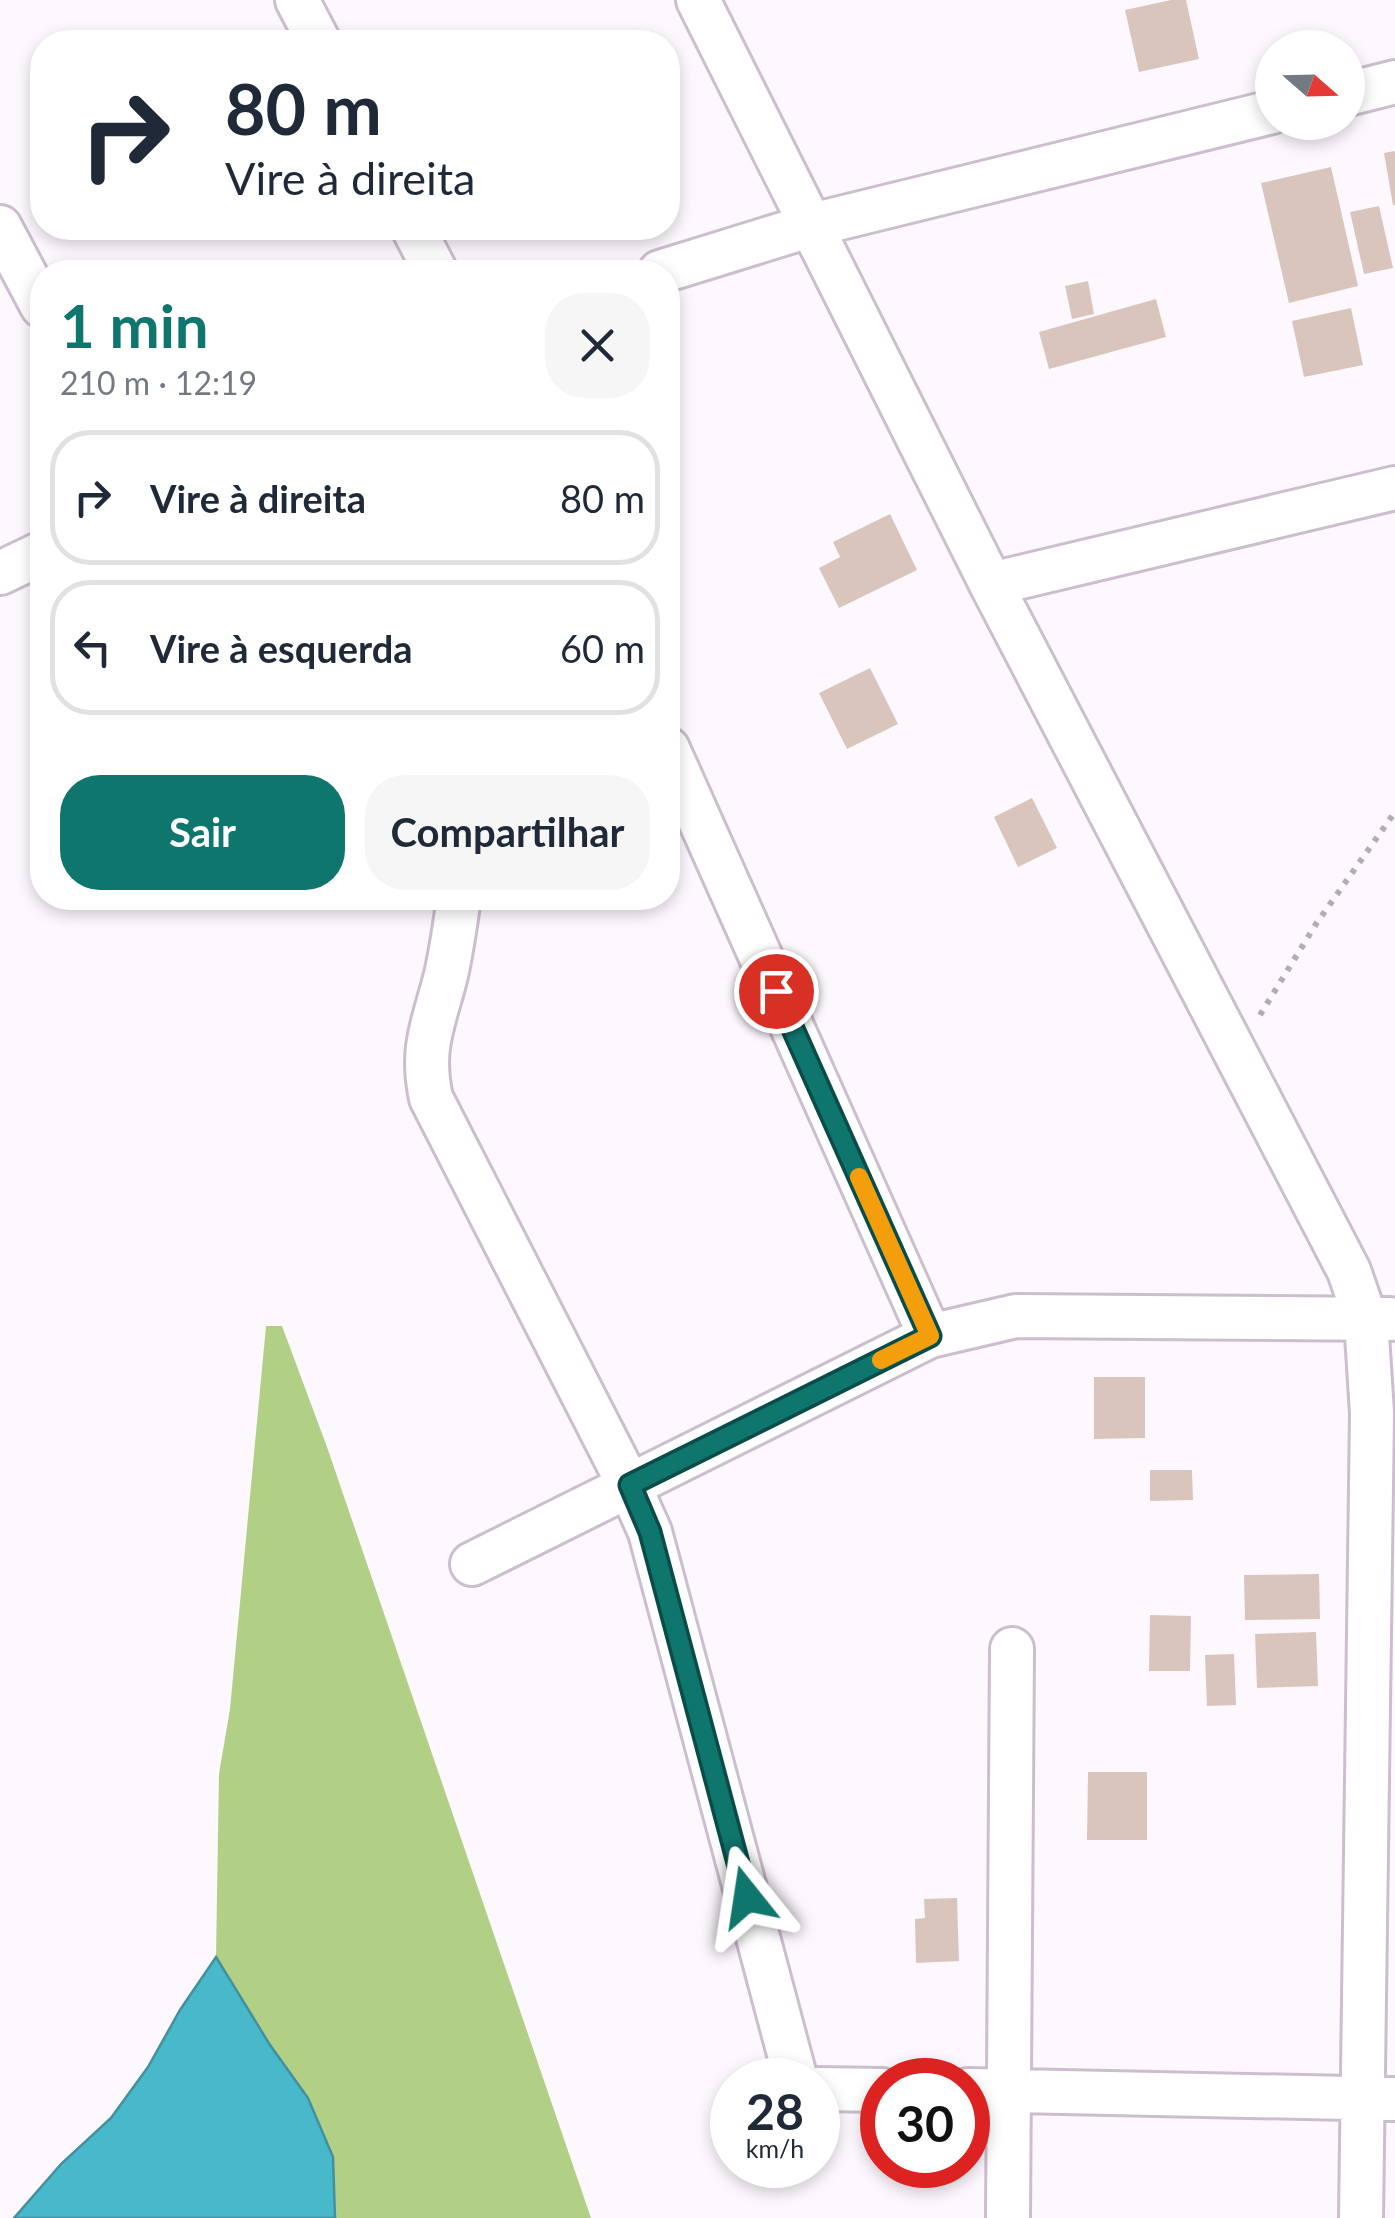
<!DOCTYPE html>
<html lang="pt">
<head>
<meta charset="utf-8">
<style>
	:root { --surface:#fff; --page:#f6f6f7; --text:#1f2937; --muted:#747a83; --line:#e0e1e3; --accent:#0f766e }
	body { margin:0; font-family:Lato,sans-serif; background:var(--page); color:var(--text); height:100vh; display:flex; flex-direction:column; font-size:38px; white-space:nowrap }
	* { box-sizing:border-box; margin:0 }
	p { font-size:32px; color:var(--muted) }
	.icon { flex:none; width:55px; height:55px; fill:none; stroke:currentColor; stroke-width:2; stroke-linecap:round; stroke-linejoin:round }
	.map { position:relative; flex:1; overflow:hidden }
	.details { position:absolute; left:30px; top:260px; width:650px; height:650px; display:flex; flex-direction:column; background:var(--surface); border-radius:40px; box-shadow:0 5px 15px #0003 }
	.details>* { flex:none }
	.top-card { position:absolute; left:30px; top:30px; width:650px; height:210px; border-radius:40px; box-shadow:0 5px 15px #0003; background:#fff; color:var(--text); overflow:hidden }
	.needle { width:65px; rotate:110deg }
	.fabs { position:absolute; left:1255px; top:30px; display:grid; gap:20px }
	.fabs a { display:grid; place-items:center; width:110px; height:110px; border-radius:50%; background:var(--surface); box-shadow:0 5px 15px #0003; font-size:50px }
	.speed { position:absolute; left:710px; top:2058px; display:flex; gap:20px; font-size:50px; font-weight:700; text-align:center }
	.speed>* { display:grid; place-content:center; width:130px; height:130px; border-radius:50%; background:var(--surface); box-shadow:0 5px 15px #0003; line-height:1 }
	.speed small { font-size:25px; font-weight:400 }
	.speed .limit { border:15px solid #d22; background:#fff; color:#111 }
	.pin { position:absolute; display:grid; place-items:center; width:85px; height:85px; color:#fff; margin:-42px; border:5px solid #fff; border-radius:50%; box-shadow:0 2px 10px #0007 }
	.me { position:absolute; width:110px; margin:-55px; rotate:345deg; stroke-linejoin:round; filter:drop-shadow(0 0 8px #0008) }
	.turn { display:flex; align-items:center; gap:35px; height:210px; padding:0 30px; font-size:45px }
	.turn .icon { width:130px; height:130px; stroke-width:2.5 }
	.turn b { display:block; font-size:70px; line-height:85px }
	.round { display:grid; place-items:center; flex:none; width:105px; height:105px; border-radius:40px; background:var(--page) }
	.headline { display:flex; align-items:center; justify-content:space-between; height:170px; padding:0 30px }
	h1 { font-size:60px; font-weight:700; line-height:75px; color:var(--accent) }
	.action { display:flex; gap:20px; margin-top:auto; padding:20px 30px }
	.action a { flex:1; height:115px; border-radius:40px; background:var(--accent); color:#fff; font-size:40px; font-weight:700; line-height:115px; text-align:center }
	.action a+a { background:var(--page); color:var(--text) }
	ul { padding:0; list-style:none }
	li { display:flex; align-items:center; gap:30px; height:135px; margin:0 20px 15px; padding:0 10px; border:5px solid var(--line); border-radius:40px }
	li div { flex:1 }
	li b { display:block; font-size:38px }
	li em { font-style:normal }
	.map>svg:first-child { display:block }
	.forest { fill:#b1d086 }
	.water { fill:#48b9ca; stroke:#43909e; stroke-width:2.5 }
	.building { fill:#dac5bc }
	.lines { fill:none; stroke-linecap:round; stroke-linejoin:round }
	.minor-casing { stroke:#ccbece; stroke-width:48 }
	.path { stroke:#b2acb3; stroke-width:6; stroke-dasharray:5 8; stroke-linecap:butt }
	.minor { stroke:#fff; stroke-width:42 }
	.route-casing { stroke:#0a4d48; stroke-width:25 }
	.route { stroke:#0f766e; stroke-width:18 }
	.slow { stroke:#f59e0b; stroke-width:18 }
</style>
</head>
<body>
<div class="map">
<svg width="1395" height="2218" viewBox="0 0 1395 2218">
	<rect width="100%" height="100%" fill="#fdf7fe"/>
	<!-- forest -->
	<path class="forest" d="M 266,1326 L 282,1326 L 327,1447 L 591,2218 L 335,2218 L 333,2157 L 308,2099 L 270,2045 L 216,1957 L 219,1774 L 230,1709 Z"/>
	<!-- water -->
	<path class="water" d="M 216,1957 L 270,2045 L 308,2098 L 333,2157 L 335,2218 L 14,2218 L 61,2164 L 111,2118 L 148,2067 L 180,2010 Z"/>
	<!-- building -->
	<path class="building" d="M 1171,0 L 1186,0 L 1199,59 L 1139,72 L 1125,10 Z
		M 1395,151 L 1395,205 L 1393,205 L 1384,153 Z
		M 1331,167 L 1358,286 L 1289,303 L 1261,183 Z
		M 1379,206 L 1393,268 L 1364,274 L 1350,212 Z
		M 1088,281 L 1094,314 L 1072,319 L 1065,286 Z
		M 1156,299 L 1166,337 L 1049,369 L 1039,332 Z
		M 1351,308 L 1363,365 L 1304,377 L 1292,321 Z
		M 890,514 L 917,570 L 839,608 L 819,568 L 840,557 L 833,542 Z
		M 870,668 L 898,724 L 847,749 L 819,693 Z
		M 1032,798 L 1057,848 L 1018,867 L 994,817 Z
		M 1094,1377 L 1145,1377 L 1145,1438 L 1094,1439 Z
		M 1150,1470 L 1192,1470 L 1193,1500 L 1150,1501 Z
		M 1319,1574 L 1320,1619 L 1245,1620 L 1244,1575 Z
		M 1150,1615 L 1191,1616 L 1190,1671 L 1149,1671 Z
		M 1316,1632 L 1318,1686 L 1257,1688 L 1255,1634 Z
		M 1234,1654 L 1236,1705 L 1207,1706 L 1205,1655 Z
		M 1088,1772 L 1147,1772 L 1147,1840 L 1087,1840 Z
		M 957,1898 L 959,1961 L 916,1963 L 915,1919 L 925,1918 L 924,1899 Z"/>
	<g class="lines">
		<!-- minor casing -->
		<g class="minor-casing">
			<path id="minor" d="M 297,0 L 319,42
				M 698,0 L 991,584 L 1349,1271 L 1366,1320 L 1372,1413 L 1361,2218
				M 1348,94 L 1395,82
				M 0,227 L 42,306
				M 413,228 L 436,272
				M 660,272 L 812,225 L 1272,112
				M 0,573 L 42,553
				M 991,584 L 1395,488
				M 668,749 L 930,1336
				M 459,898 C 455,924 452,949 446,975 C 434,1023 420,1047 431,1098 L 629,1485 L 650,1532 L 796,2080
				M 472,1564 L 930,1336 L 1016,1316 L 1390,1319
				M 818,2089 L 882,2090
				M 968,2090 L 1395,2099
				M 1008,2218 L 1012,1649"/>
		</g>
		<!-- path -->
		<path class="path" d="M 1260,1015 L 1316,924 L 1395,812"/>
		<!-- minor -->
		<use href="#minor" class="minor"/>
	</g>
	<g class="lines">
		<!-- route casing -->
		<g class="route-casing">
			<path id="route" d="M 747,1897 L 650,1532 L 630,1485 L 930,1336 L 776,991"/>
		</g>
		<!-- route -->
		<use href="#route" class="route"/>
		<!-- slow -->
		<path class="slow" d="M 859,1177 L 930,1336 L 881,1360"/>
	</g>
</svg>
<div class="fabs">
<a><svg class="needle" viewBox="-14 -14 28 28"><path d="M0-13l5 13h-10z" fill="#e53935"/><path d="M0 13l5-13h-10z" fill="#747a83"/></svg></a>
</div>
<div class="speed"><div>28<small>km/h</small></div><div class="limit">30</div></div>
<div class="pin" style="left:776px;top:991px;background:#d93025"><svg class="icon" aria-label="arrive" viewBox="0 0 24 24"><path d="M6 21V4h12l-3 4 3 4H6"/></svg></div>
<svg class="me" style="left:747px;top:1897px" viewBox="-20 -20 40 40"><path d="M0-17L14 15 0 8-14 15z" fill="#0f766e" stroke="#fff" stroke-width="4"/></svg>
<div class="top-card">
<div class="turn"><svg class="icon" aria-label="right" viewBox="0 0 24 24"><path d="M7 20v-9h11M14 6l5 5-5 5"/></svg><div><b>80 m</b>Vire à direita</div></div>
</div>
<section class="details">
<div class="headline"><div><h1>1 min</h1><p>210 m · 12:19</p></div><a class="round"><svg class="icon" aria-label="close" viewBox="0 0 24 24"><path d="M6 6l12 12M18 6L6 18"/></svg></a></div>
<ul>
<li><svg class="icon" aria-label="right" viewBox="0 0 24 24"><path d="M7 20v-9h11M14 6l5 5-5 5"/></svg><div><b>Vire à direita</b></div><em>80 m</em></li>
<li><svg class="icon" aria-label="left" viewBox="0 0 24 24"><path d="M17 20v-9H6M10 6l-5 5 5 5"/></svg><div><b>Vire à esquerda</b></div><em>60 m</em></li>
</ul>
<div class="action"><a>Sair</a><a>Compartilhar</a></div>
</section>
</div>
</body>
</html>
